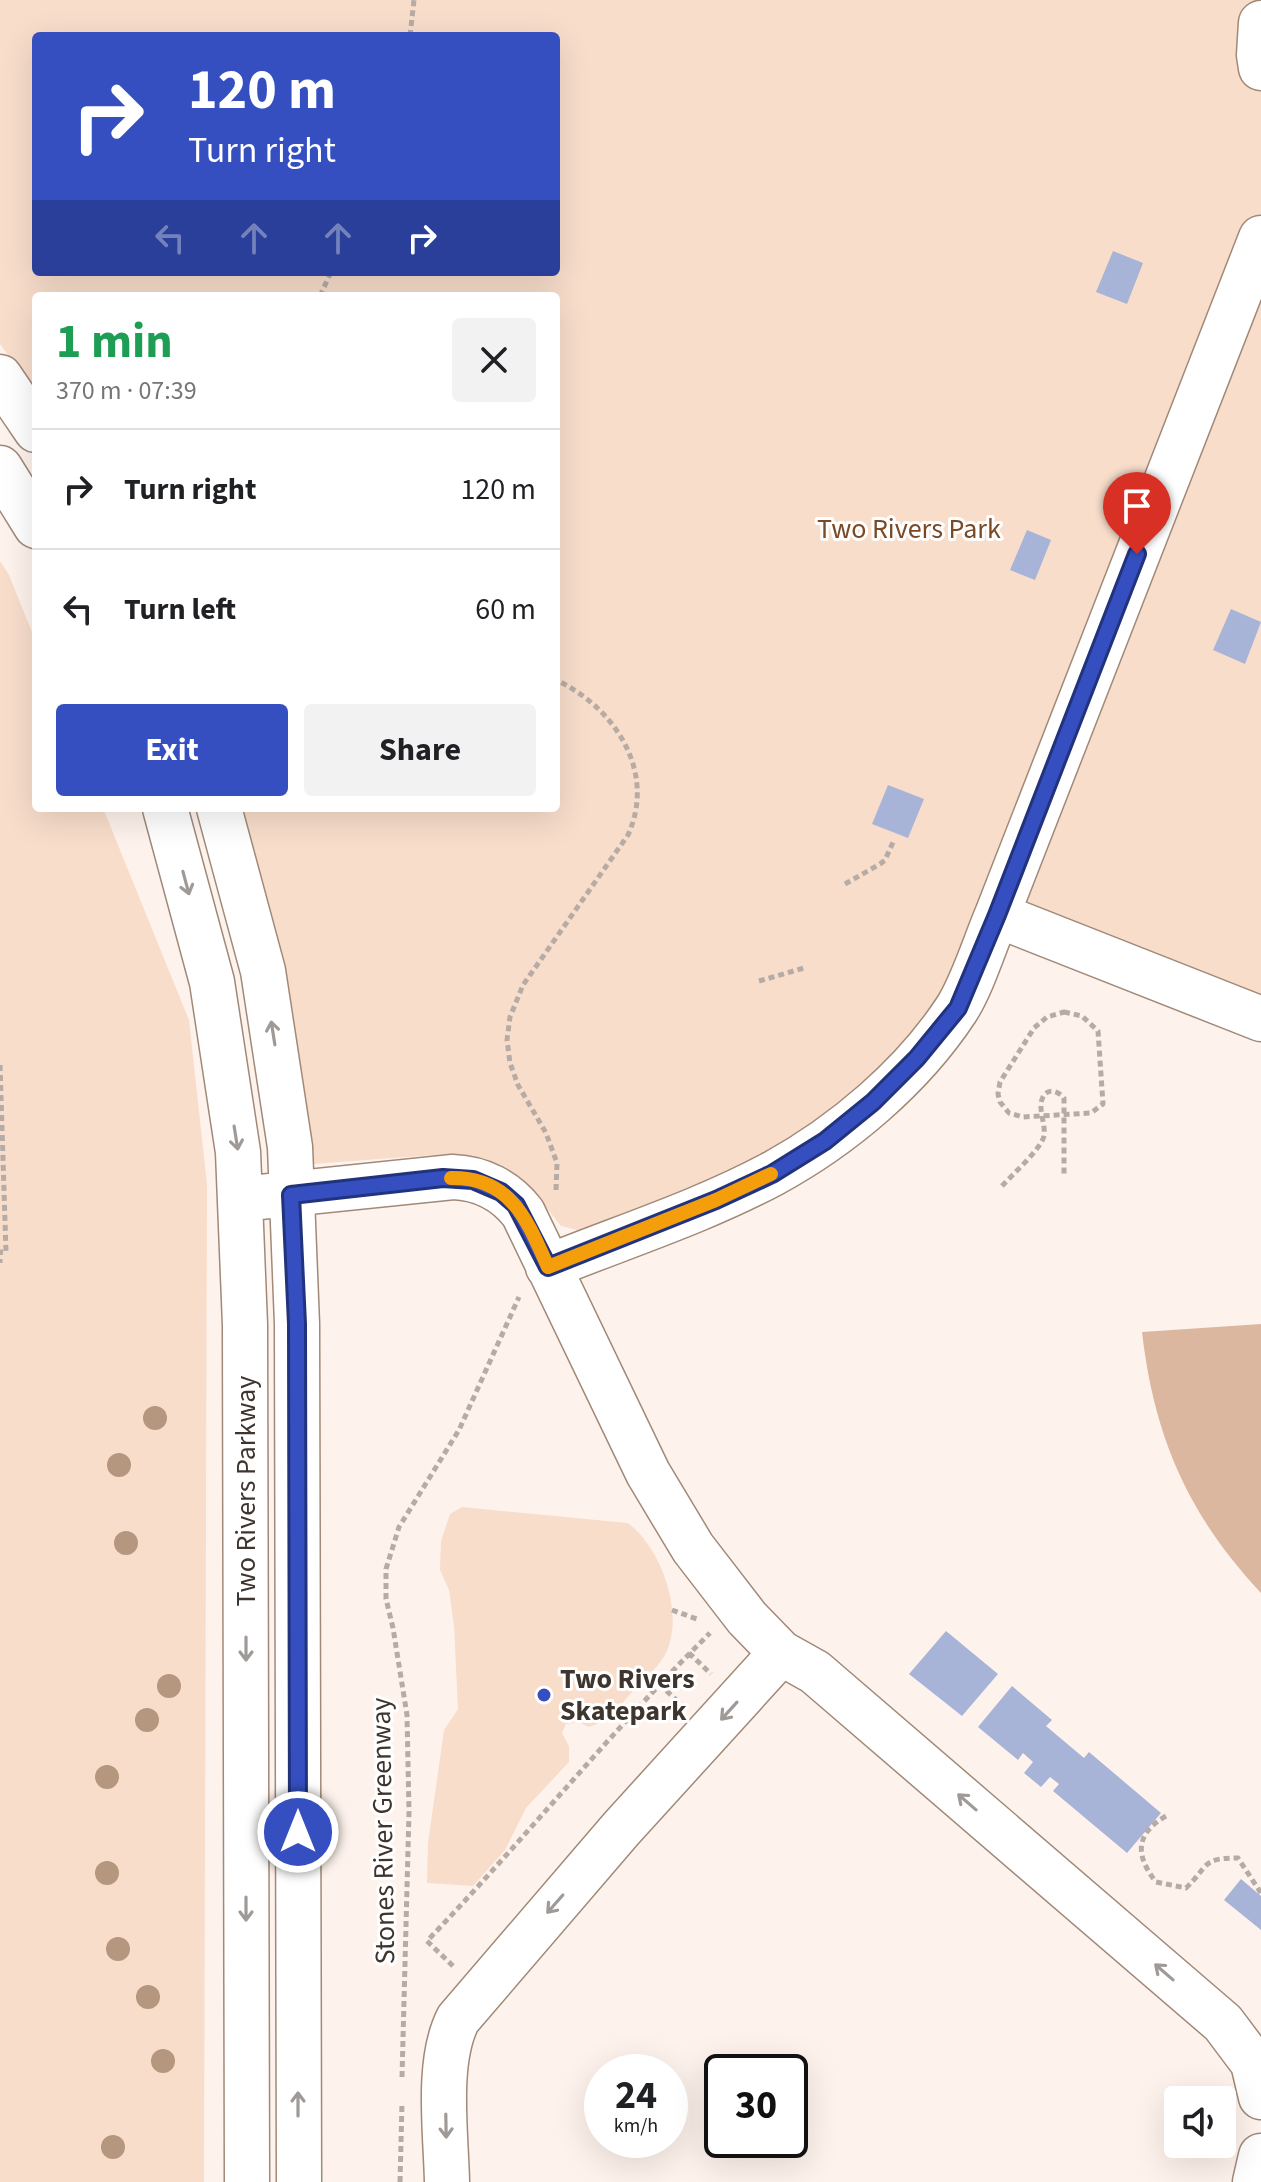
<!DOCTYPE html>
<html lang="en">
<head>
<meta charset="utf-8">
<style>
	:root { --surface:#fff; --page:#f2f2f2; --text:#202124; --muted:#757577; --line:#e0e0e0; --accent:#354fc0 }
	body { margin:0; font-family:"Source Sans 3",sans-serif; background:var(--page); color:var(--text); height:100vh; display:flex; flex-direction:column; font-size:30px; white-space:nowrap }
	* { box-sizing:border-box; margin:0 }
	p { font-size:26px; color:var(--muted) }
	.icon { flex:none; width:44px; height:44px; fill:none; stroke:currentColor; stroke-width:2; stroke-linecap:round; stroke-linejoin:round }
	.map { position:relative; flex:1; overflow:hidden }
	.drawer { position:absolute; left:32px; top:292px; width:528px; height:520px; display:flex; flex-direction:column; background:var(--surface); border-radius:8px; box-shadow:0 8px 32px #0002 }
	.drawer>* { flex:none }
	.guide { position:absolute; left:32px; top:32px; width:528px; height:244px; border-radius:8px; box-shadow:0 8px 32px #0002; background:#354fc0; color:#fff; overflow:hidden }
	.buttons { position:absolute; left:1164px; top:2086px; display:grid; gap:16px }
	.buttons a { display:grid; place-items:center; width:72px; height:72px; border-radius:8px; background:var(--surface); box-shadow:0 8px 32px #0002; font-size:40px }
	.speed { position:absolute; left:584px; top:2054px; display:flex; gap:16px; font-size:40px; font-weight:700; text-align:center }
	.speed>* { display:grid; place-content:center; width:104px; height:104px; border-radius:50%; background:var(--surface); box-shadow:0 8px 32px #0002; line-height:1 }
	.speed small { font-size:20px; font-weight:400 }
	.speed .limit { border:4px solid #111; border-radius:12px; background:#fff; color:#111 }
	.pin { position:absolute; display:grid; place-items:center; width:68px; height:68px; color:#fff; margin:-82px -34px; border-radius:50% 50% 50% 0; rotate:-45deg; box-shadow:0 0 8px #0007 }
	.pin .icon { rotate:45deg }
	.me { position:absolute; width:88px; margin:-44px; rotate:0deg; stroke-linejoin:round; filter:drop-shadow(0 0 6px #0008) }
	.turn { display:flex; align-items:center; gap:28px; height:168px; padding:0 24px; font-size:36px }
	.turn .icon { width:104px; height:104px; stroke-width:2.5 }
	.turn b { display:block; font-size:56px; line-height:68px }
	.lanes { display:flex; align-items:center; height:76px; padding:0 24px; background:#0003; justify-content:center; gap:40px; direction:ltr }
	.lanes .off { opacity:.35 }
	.round { display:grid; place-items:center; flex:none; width:84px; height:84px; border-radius:8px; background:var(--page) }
	.headline { display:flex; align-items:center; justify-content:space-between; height:136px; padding:0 24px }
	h1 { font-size:48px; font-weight:700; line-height:60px; color:#1e9e55 }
	.action { display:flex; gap:16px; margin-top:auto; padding:16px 24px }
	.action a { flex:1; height:92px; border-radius:8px; background:var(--accent); color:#fff; font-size:32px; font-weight:700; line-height:92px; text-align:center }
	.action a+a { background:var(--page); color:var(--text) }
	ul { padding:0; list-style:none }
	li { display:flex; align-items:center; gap:24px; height:120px; padding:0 24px; border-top:2px solid var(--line) }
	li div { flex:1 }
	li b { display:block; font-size:30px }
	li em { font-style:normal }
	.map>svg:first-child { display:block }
	.green { fill:#f8ddcb; fill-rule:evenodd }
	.water { fill:#dcb79f }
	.building { fill:#a7b4d8 }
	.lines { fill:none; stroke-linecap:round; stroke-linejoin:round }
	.minor-casing { stroke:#a18979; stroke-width:47 }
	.path { stroke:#b7aca5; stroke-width:5; stroke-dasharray:6 4; stroke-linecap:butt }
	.minor { stroke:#fff; stroke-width:44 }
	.tree { fill:#b5967f }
	.oneway { stroke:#9f9a97 }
	.route-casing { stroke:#22337d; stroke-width:20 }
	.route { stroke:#354fc0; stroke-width:14 }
	.slow { stroke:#f59e0b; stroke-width:14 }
	.poi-dot { fill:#354fc0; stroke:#fff; stroke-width:3 }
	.labels { text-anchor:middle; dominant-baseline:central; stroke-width:6; stroke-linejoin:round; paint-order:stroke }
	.park-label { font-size:28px; fill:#7a4925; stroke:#fff }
	.street-label { font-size:28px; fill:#3f352f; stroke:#fff }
	.poi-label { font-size:28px; font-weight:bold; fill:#3f352f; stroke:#fff; text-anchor:start }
</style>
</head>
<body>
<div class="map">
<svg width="1261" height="2182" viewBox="0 0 1261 2182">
	<rect width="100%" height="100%" fill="#fef3ec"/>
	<!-- green -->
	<path class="green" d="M 0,0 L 1261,0 L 1261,1003 L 990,898 L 927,1020 L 891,1061 L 807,1131 L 710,1181 L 589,1229 L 577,1230 L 561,1226 L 526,1182 L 506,1168 L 483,1158 L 447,1154 L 313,1164 L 286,970 L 241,808 L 556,808 L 556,296 L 36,296 L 36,394 L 0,344 ZM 36,36 L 556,36 L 556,272 L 36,272 Z
		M 0,561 L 9,575 L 36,642 L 36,808 L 103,808 L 189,1020 L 207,1184 L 204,2182 L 0,2182 Z
		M 462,1507 L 628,1523 C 661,1548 684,1611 667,1651 C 660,1666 646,1677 635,1689 C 620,1705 611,1720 589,1727 L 578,1722 L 566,1724 L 562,1733 L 569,1746 L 569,1762 L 526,1808 L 505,1850 L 473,1886 L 427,1883 L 428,1843 L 444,1730 L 458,1709 L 454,1626 L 449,1590 L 440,1570 L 441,1541 L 450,1514 Z"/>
	<!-- water -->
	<path class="water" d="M 1261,1324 L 1261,1593 C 1188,1515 1154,1437 1142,1332 Z"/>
	<!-- building -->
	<path class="building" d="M 1113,251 L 1143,263 L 1127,304 L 1096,292 Z
		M 1027,530 L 1051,540 L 1035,580 L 1010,570 Z
		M 1231,609 L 1261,622 L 1245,664 L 1213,650 Z
		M 888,785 L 924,799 L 908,838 L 872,824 Z
		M 946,1631 L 998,1674 L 962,1716 L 909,1674 Z
		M 1012,1686 L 1052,1720 L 1046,1726 L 1084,1758 L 1089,1752 L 1161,1813 L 1127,1853 L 1053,1791 L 1059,1784 L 1050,1777 L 1041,1787 L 1024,1773 L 1033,1762 L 1023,1753 L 1018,1760 L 978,1727 Z
		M 1241,1879 L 1261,1896 L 1261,1930 L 1224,1900 Z"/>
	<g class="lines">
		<!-- minor casing -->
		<g class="minor-casing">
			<path id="minor" d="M 1261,23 L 1259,55 L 1261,68
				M 0,377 L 36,430
				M 0,468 L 36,526
				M 165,808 L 212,982 L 238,1152 L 245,1325 L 247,2182
				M 219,808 L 263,971 L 290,1147 L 297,1324 L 299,2182
				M 997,915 L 1261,1019
				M 240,1199 L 453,1177 C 481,1178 506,1191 523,1213 L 648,1473 L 693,1548 L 747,1618 L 781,1653 L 815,1672 L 1223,2023 L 1253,2063 L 1261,2097
				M 548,1267 C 622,1237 701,1212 772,1174 C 842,1136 912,1077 956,1010 C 972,986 985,943 997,915 L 1261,238
				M 447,2182 C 446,2133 436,2062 458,2019 L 621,1829 L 781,1653
				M 1255,2182 L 1261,2156"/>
		</g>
		<!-- path -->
		<path class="path" d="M 410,36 L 414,0
			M 320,296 L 331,272
			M 845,884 L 880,864 L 885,860 L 894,840
			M 759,981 L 804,968
			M 1064,1012 L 1082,1016 L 1098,1031 L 1103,1104 L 1091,1113 L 1023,1117 L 1009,1113 L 1000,1102 L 998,1094 L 1000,1082 L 1034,1028 L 1047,1017 Z
			M 0,1065 L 6,1252 L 0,1252 L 0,1263
			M 1002,1186 C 1012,1175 1041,1149 1044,1136 C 1046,1124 1037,1107 1043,1097 C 1048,1087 1059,1092 1064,1098 L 1064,1174
			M 556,1190 L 557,1163 L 546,1133 L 518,1085 L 510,1063 L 507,1040 L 510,1017 L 523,985 L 628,835 C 657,771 614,707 556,680
			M 672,1610 L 697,1619
			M 689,1653 L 711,1674
			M 659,1684 L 682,1705
			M 1166,1816 C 1135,1834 1135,1855 1156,1882 L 1186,1888 C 1209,1866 1201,1858 1238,1858 L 1261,1893
			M 453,1966 L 427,1941 C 524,1840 611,1731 710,1633
			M 402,2077 L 409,1812 L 407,1715 L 393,1628 L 386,1599 L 386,1569 L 399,1527 L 459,1430 L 519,1297
			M 400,2182 L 402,2103"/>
		<!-- minor -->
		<use href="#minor" class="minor"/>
	</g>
	<!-- trees -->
	<g class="tree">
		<circle cx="155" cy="1418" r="12"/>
		<circle cx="119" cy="1465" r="12"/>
		<circle cx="126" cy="1543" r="12"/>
		<circle cx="169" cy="1686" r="12"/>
		<circle cx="147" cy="1720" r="12"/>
		<circle cx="107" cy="1777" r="12"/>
		<circle cx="107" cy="1873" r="12"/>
		<circle cx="118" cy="1949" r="12"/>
		<circle cx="148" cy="1997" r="12"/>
		<circle cx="163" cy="2061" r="12"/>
		<circle cx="113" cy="2147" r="12"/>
	</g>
	<!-- one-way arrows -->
	<defs><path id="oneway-shaft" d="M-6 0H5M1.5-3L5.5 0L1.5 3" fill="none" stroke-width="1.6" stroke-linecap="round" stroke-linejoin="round" transform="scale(2)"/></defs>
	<g class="oneway">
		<use href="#oneway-shaft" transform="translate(186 883) rotate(75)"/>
		<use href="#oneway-shaft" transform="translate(273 1033) rotate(-99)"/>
		<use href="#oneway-shaft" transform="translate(236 1138) rotate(81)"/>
		<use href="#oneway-shaft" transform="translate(246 1649) rotate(90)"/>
		<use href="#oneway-shaft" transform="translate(729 1711) rotate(132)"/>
		<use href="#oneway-shaft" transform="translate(967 1802) rotate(-139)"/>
		<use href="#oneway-shaft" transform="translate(555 1904) rotate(131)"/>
		<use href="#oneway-shaft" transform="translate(246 1909) rotate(90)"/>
		<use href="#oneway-shaft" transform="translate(1164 1972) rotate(-139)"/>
		<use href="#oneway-shaft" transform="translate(298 2104) rotate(-90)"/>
		<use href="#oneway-shaft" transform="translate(446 2126) rotate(89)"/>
	</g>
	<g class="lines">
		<!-- route casing -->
		<g class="route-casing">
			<path id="route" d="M 298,1832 L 297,1324 L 291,1195 L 443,1178 L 473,1180 L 501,1192 L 516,1205 L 548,1267 L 716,1200 L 772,1174 L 825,1141 L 873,1102 L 917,1058 L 958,1008 L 997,915 L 1137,554"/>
		</g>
		<!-- route -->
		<use href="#route" class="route"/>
		<!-- slow -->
		<path class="slow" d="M 451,1178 C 511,1177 527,1220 548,1267 L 716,1200 L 771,1174"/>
	</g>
	<!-- markers -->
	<circle class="poi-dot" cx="544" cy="1695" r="8"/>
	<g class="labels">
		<!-- park labels -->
		<g class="park-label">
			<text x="909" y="529">Two Rivers Park</text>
		</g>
		<!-- street labels -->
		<g class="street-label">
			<text transform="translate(246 1491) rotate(-90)">Two Rivers Parkway</text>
			<text transform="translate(383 1831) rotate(-91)">Stones River Greenway</text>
		</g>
		<!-- poi labels -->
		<g class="poi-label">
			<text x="560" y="1679">Two Rivers<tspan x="560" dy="32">Skatepark</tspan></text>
		</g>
	</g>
</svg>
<div class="buttons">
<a><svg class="icon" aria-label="sound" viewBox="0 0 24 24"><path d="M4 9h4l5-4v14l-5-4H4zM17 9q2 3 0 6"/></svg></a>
</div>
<div class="speed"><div>24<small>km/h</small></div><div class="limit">30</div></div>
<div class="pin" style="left:1137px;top:554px;background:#d93025"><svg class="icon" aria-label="arrive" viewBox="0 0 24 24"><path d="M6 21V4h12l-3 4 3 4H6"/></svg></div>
<svg class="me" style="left:298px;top:1832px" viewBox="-20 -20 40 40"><circle r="17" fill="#354fc0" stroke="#fff" stroke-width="3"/><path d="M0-11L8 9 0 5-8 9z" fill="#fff"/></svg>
<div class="guide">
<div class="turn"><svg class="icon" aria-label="right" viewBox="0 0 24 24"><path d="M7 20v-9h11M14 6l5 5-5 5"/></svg><div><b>120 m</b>Turn right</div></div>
<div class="lanes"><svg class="icon off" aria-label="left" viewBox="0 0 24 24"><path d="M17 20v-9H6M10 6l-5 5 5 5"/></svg><svg class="icon off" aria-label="ahead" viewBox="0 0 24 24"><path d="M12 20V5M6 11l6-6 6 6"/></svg><svg class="icon off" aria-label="ahead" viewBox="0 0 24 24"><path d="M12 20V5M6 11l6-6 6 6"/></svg><svg class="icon" aria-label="right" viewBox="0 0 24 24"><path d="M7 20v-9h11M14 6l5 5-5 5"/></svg></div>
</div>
<section class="drawer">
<div class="headline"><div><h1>1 min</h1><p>370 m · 07:39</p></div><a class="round"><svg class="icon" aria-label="close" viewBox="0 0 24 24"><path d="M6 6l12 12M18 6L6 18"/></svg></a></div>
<ul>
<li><svg class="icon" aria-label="right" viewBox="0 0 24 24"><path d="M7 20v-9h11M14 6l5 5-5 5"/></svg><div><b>Turn right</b></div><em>120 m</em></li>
<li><svg class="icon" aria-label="left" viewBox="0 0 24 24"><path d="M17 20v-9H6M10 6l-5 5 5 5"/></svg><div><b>Turn left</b></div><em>60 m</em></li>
</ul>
<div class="action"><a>Exit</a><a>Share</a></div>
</section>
</div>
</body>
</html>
